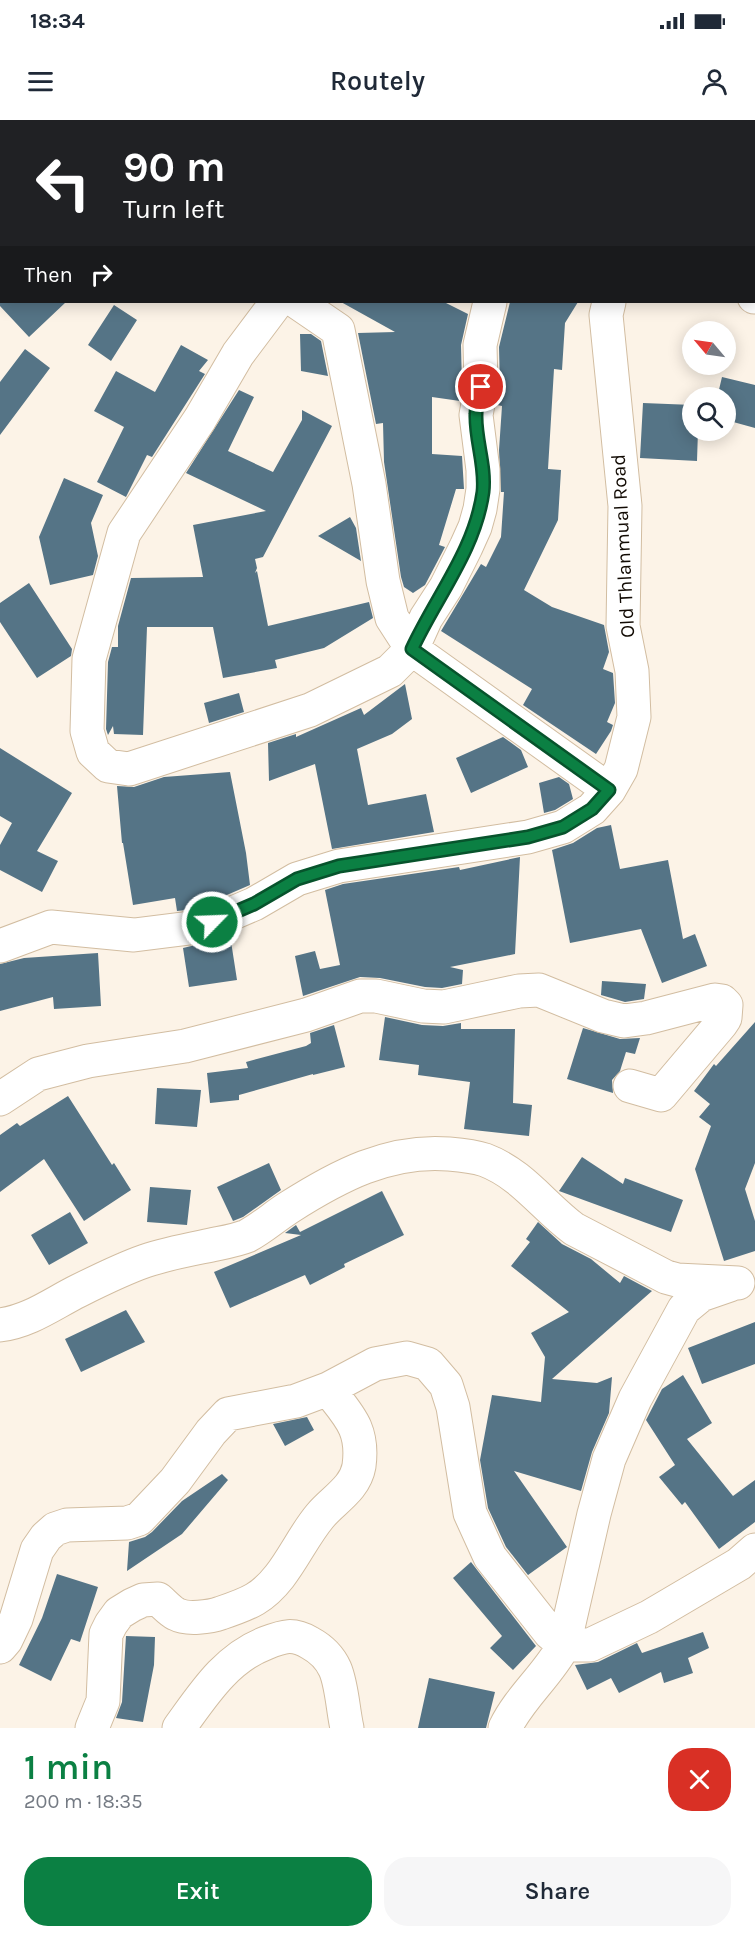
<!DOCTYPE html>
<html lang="en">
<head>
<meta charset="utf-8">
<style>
	:root { --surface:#fff; --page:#f6f6f7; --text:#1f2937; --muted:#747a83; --accent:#0b8043 }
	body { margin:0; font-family:Karla,sans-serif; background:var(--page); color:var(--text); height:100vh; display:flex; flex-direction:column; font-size:22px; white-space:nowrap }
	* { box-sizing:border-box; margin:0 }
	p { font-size:20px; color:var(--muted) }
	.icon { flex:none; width:33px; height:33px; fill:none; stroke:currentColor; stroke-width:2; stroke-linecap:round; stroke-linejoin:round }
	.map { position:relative; height:1608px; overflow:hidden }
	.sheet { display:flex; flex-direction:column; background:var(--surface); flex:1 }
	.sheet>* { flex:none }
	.hud { position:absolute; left:0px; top:0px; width:756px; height:183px; box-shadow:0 3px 15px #0003; background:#202124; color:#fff; overflow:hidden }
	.needle { width:39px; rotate:299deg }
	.tools { position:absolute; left:682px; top:201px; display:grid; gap:12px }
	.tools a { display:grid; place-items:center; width:54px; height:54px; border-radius:50%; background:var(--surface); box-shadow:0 3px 15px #0003; font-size:30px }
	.pin { position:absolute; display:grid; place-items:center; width:51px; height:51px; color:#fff; margin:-26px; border:3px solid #fff; border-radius:50%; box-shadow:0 2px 6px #0007 }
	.me { position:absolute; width:66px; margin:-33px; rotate:66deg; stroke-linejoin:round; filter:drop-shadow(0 0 4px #0008) }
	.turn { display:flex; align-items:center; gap:21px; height:126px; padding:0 24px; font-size:27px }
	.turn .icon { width:78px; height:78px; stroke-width:2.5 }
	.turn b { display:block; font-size:42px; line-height:51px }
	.then { display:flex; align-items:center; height:57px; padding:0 24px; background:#0003; gap:12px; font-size:22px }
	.round { display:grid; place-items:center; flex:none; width:63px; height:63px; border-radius:24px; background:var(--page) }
	.summary { display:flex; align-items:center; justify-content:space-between; height:102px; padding:0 24px }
	h1 { font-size:36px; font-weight:600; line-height:45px; color:var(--accent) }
	.cta { display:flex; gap:12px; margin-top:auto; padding:12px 24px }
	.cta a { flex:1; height:69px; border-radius:24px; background:var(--accent); color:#fff; font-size:24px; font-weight:600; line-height:69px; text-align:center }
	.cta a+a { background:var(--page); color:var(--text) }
	.status { display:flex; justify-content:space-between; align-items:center; height:42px; padding:0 30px; background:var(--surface); direction:ltr }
	.status svg { height:16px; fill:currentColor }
	header { display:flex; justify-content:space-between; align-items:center; height:78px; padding:0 24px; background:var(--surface); font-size:27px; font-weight:600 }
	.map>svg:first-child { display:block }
	.building { fill:#557486 }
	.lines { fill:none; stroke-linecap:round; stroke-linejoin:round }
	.minor-casing { stroke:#d2bda1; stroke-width:35 }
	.minor { stroke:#fff; stroke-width:33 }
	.route-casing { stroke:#07532c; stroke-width:15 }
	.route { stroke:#0b8043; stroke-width:10 }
	.labels { text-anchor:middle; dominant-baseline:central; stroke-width:5; stroke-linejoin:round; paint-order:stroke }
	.street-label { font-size:20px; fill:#110a03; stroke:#fff }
</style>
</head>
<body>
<div class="status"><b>18:34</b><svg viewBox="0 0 49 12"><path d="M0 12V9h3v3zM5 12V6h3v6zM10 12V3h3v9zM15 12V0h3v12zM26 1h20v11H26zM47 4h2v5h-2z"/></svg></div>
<header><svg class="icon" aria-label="menu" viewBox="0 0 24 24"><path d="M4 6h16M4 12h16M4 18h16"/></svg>Routely<svg class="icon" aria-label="person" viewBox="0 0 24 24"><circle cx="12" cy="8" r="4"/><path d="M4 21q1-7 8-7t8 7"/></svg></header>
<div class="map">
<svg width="755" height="1608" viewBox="0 0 755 1608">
	<rect width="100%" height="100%" fill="#fcf3e7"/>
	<!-- building -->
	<path class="building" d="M 0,182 L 66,182 L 29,217 L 0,186 Z
		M 341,182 L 444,182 L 468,194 L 461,225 L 462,266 L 460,281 L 432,277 L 432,334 L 462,336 L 464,369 L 456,369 L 439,425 L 445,427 L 425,465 L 413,473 L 404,467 L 401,457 L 384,342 L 383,303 L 376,304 L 358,213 L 395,212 Z
		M 510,182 L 578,182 L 565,203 L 562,250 L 554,249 L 548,349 L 561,350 L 558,400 L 524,470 L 552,487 L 604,505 L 609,532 L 603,549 L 613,553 L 615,583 L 607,602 L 613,605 L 611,611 L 596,634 L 523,585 L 532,569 L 441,511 L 481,444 L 486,447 L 501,417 L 504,372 L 501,372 L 499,330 L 502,286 L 497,285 L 500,267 L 499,227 Z
		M 114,185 L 137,200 L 111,241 L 88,225 Z
		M 300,214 L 311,214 L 321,221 L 328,256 L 301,251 Z
		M 181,225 L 208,240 L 199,251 L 205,254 L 152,337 L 147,335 L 126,377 L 97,362 L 124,307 L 94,291 L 116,251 L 155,272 Z
		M 25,229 L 50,248 L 0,315 L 0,262 Z
		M 722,257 L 755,265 L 755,308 L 726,300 L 726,278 L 717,278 Z
		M 239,270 L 254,277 L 228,331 L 273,352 L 302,300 L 302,290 L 332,306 L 263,437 L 255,439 L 257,448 L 255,453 L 257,451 L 268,506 L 369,482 L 373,498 L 324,528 L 275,540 L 277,548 L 223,558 L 213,507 L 147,507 L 143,615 L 114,614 L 113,606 L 108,615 L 106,609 L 108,542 L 112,527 L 118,527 L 118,506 L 131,458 L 203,457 L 193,405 L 266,391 L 186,353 Z
		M 643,283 L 693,285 L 693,310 L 698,310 L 697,341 L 640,338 Z
		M 64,358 L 103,375 L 91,403 L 98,436 L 93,455 L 50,465 L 39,417 Z
		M 350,397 L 356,408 L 361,441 L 318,416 Z
		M 29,463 L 72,529 L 71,536 L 37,558 L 0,502 L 0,483 Z
		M 405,564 L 412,599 L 392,614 L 357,629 L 368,685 L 426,674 L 434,712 L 332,729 L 315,644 L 269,661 L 268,623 L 296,614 L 296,617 L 361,588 L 364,595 Z
		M 239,573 L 244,592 L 209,603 L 204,583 Z
		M 503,617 L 521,630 L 528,647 L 471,673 L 456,638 Z
		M 0,628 L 72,673 L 37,731 L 58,741 L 42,772 L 0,750 L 0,725 L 12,703 L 0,696 Z
		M 230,652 L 246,733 L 250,765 L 206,784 L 186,790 L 177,791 L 175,778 L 133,785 L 123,723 L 122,723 L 117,666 L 134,667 L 164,657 Z
		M 559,657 L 569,664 L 573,679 L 555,690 L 544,693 L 539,663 Z
		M 611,705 L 620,749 L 668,740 L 683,819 L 695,814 L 707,846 L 662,863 L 641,809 L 570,823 L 552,730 L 573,723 L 597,708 Z
		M 520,737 L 515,834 L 450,847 L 463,850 L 462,864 L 442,868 L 425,867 L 380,858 L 360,857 L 303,876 L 295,836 L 315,831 L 320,849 L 340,845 L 325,770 L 343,764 L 459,747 L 460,750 Z
		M 230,815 L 237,860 L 189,867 L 183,828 L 217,820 Z
		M 98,833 L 101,886 L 54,889 L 53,877 L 0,891 L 0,844 L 24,838 Z
		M 602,861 L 646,864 L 644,879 L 625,882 L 601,875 Z
		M 385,897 L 422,905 L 443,906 L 461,903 L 461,909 L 515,909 L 513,983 L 532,985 L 529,1016 L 464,1009 L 470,962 L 418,955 L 419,945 L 379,940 Z
		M 755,902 L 755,1043 L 745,1069 L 755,1101 L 755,1131 L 724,1141 L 695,1049 L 711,1006 L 699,997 L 710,984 L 694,971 L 714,944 L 716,946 Z
		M 334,905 L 345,947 L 313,955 L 313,954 L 239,975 L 239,980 L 210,983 L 207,953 L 248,948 L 246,942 L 306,926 L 311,923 L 310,913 Z
		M 583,908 L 620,919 L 640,918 L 635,934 L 626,932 L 620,951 L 612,960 L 613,973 L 567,959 Z
		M 157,968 L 201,970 L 197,1007 L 155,1004 Z
		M 68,976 L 112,1045 L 114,1043 L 131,1070 L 84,1101 L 44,1039 L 0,1072 L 0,1015 L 17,1003 L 20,1006 Z
		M 582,1037 L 623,1064 L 625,1058 L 683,1080 L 671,1112 L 559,1071 Z
		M 269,1043 L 281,1070 L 243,1097 L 233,1101 L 217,1067 Z
		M 150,1067 L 191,1070 L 187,1105 L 147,1102 Z
		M 382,1071 L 404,1115 L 344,1144 L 345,1147 L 310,1165 L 305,1155 L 230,1188 L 214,1152 L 301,1115 L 285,1113 L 296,1105 L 300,1112 Z
		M 70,1092 L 88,1123 L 49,1145 L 31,1115 Z
		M 538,1102 L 562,1124 L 591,1139 L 620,1163 L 624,1156 L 652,1171 L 552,1259 L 597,1263 L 612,1257 L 609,1293 L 592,1332 L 581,1371 L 514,1351 L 567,1427 L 528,1455 L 506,1427 L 488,1388 L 480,1340 L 492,1275 L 541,1282 L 545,1237 L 531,1213 L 569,1192 L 511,1146 L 530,1122 L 526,1119 Z
		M 126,1190 L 145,1222 L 81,1252 L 65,1219 Z
		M 755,1202 L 755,1244 L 702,1264 L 688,1228 Z
		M 683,1255 L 712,1303 L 687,1319 L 733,1376 L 755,1360 L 755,1402 L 719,1429 L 685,1382 L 682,1385 L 659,1357 L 675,1345 L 646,1300 L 662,1269 Z
		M 307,1297 L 314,1310 L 285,1326 L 273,1304 Z
		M 222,1354 L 228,1360 L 182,1414 L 127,1451 L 129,1422 L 145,1417 L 152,1412 L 182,1381 Z
		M 471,1442 L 536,1526 L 513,1550 L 490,1528 L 502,1516 L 453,1458 Z
		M 57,1454 L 98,1467 L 80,1522 L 71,1519 L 51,1561 L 19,1545 L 42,1498 Z
		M 703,1512 L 709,1528 L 688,1538 L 693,1553 L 664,1563 L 661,1552 L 619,1573 L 611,1558 L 587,1570 L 575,1545 L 598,1542 L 637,1523 L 642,1533 Z
		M 126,1516 L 155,1517 L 154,1545 L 143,1602 L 116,1598 L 122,1582 Z
		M 429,1558 L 495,1572 L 486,1608 L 418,1608 Z"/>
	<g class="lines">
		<!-- minor casing -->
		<g class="minor-casing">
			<path id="minor" d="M 208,0 L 209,2
				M 428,2 L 429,0
				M 754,43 L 755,43
				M 754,177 L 755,177
				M 277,182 L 238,234 L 200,299 L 124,413 L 89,539 L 87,611 L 93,632 L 108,646 L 129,649 L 310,590 L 390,551 L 412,529 L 426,498 L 446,467 L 466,427 L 475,407 L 480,389 L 483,369 L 483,350 L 476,295 L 481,267 L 480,225 L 490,182
				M 297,182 L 338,210 L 369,364 L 383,461 L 392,498 L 412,529 L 609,670
				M 0,826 L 51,807 L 134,815 L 190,808 L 212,802 L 254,784 L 297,759 L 339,746 L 528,717 L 563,707 L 592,689 L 609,670 L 621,649 L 634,597 L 632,551 L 623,506 L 625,386 L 606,195 L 609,182
				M 0,979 L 38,954 L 88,941 L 185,926 L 306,895 L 360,876 L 376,876 L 423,886 L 444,887 L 519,871 L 539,870 L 603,896 L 624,901 L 646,898 L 715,880 L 722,881 L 726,885 L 725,898 L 721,904 L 661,975 L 630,966
				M 0,1205 C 30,1201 52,1184 78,1171 C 100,1160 122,1149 145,1141 C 168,1133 192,1129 216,1124 C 226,1122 237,1120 247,1116 C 262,1108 274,1097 288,1088 C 338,1056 389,1029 449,1034 C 461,1035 473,1036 485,1040 C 522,1054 543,1086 574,1109 L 666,1157 L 677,1160 L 738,1163
				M 0,1527 L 6,1520 L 16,1499 L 37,1430 L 46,1417 L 55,1409 L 67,1405 L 127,1403 L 139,1399 L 175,1361 L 211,1312 L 228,1294 L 296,1281 L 328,1269 L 375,1244 L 407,1238 L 428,1244 L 446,1265 L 453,1287 L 470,1393 L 490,1437 L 550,1513 L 564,1525 L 590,1525 L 649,1497 L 739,1444 L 755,1430
				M 92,1608 L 103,1581 L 106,1514 L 111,1504 L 119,1493 L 132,1485 L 143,1480 L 158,1479 C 164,1484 170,1491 176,1494 C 187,1500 210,1497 221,1493 C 233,1489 245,1485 255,1479 C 285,1461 298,1422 320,1396 C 333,1380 355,1369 359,1346 C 364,1309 349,1296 328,1269
				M 179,1608 C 203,1575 226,1538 266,1523 C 284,1516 293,1513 310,1523 C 321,1529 330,1538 335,1549 C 342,1565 343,1591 347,1608
				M 505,1608 C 520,1577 548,1555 564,1525 L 594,1394 L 609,1339 L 635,1279 L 684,1189 L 701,1175 L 730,1165"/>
		</g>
		<!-- minor -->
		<use href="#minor" class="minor"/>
	</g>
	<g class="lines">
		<!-- route casing -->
		<g class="route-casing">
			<path id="route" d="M 212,802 L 254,784 L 297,759 L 339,746 L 528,717 L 563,707 L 592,689 L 609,670 L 412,529 C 436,477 475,430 483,372 C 486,345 475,320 476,294 C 476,285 479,276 481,267"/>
		</g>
		<!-- route -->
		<use href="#route" class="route"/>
	</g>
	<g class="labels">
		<!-- street labels -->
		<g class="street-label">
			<text transform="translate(623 426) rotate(-93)">Old Thlanmual Road</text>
		</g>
	</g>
</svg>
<div class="tools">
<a><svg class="needle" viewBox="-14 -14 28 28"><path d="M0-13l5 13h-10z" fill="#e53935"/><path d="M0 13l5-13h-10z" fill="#747a83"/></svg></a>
<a><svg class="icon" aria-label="search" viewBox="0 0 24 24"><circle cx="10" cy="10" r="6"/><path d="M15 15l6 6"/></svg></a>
</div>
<div class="pin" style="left:481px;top:267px;background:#d93025"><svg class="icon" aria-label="arrive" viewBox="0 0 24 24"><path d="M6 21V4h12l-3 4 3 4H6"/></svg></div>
<svg class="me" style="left:212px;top:802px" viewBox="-20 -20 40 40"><circle r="17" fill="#0b8043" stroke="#fff" stroke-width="3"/><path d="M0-11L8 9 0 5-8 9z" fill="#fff"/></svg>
<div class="hud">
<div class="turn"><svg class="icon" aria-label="left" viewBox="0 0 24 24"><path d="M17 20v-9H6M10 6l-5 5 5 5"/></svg><div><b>90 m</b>Turn left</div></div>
<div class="then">Then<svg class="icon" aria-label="right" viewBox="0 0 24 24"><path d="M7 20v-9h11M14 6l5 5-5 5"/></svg></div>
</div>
</div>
<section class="sheet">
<div class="summary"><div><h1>1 min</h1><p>200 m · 18:35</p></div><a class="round" style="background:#d93025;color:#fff"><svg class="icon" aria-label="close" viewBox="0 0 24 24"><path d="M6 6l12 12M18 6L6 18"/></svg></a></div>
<div class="cta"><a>Exit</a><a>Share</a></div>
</section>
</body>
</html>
